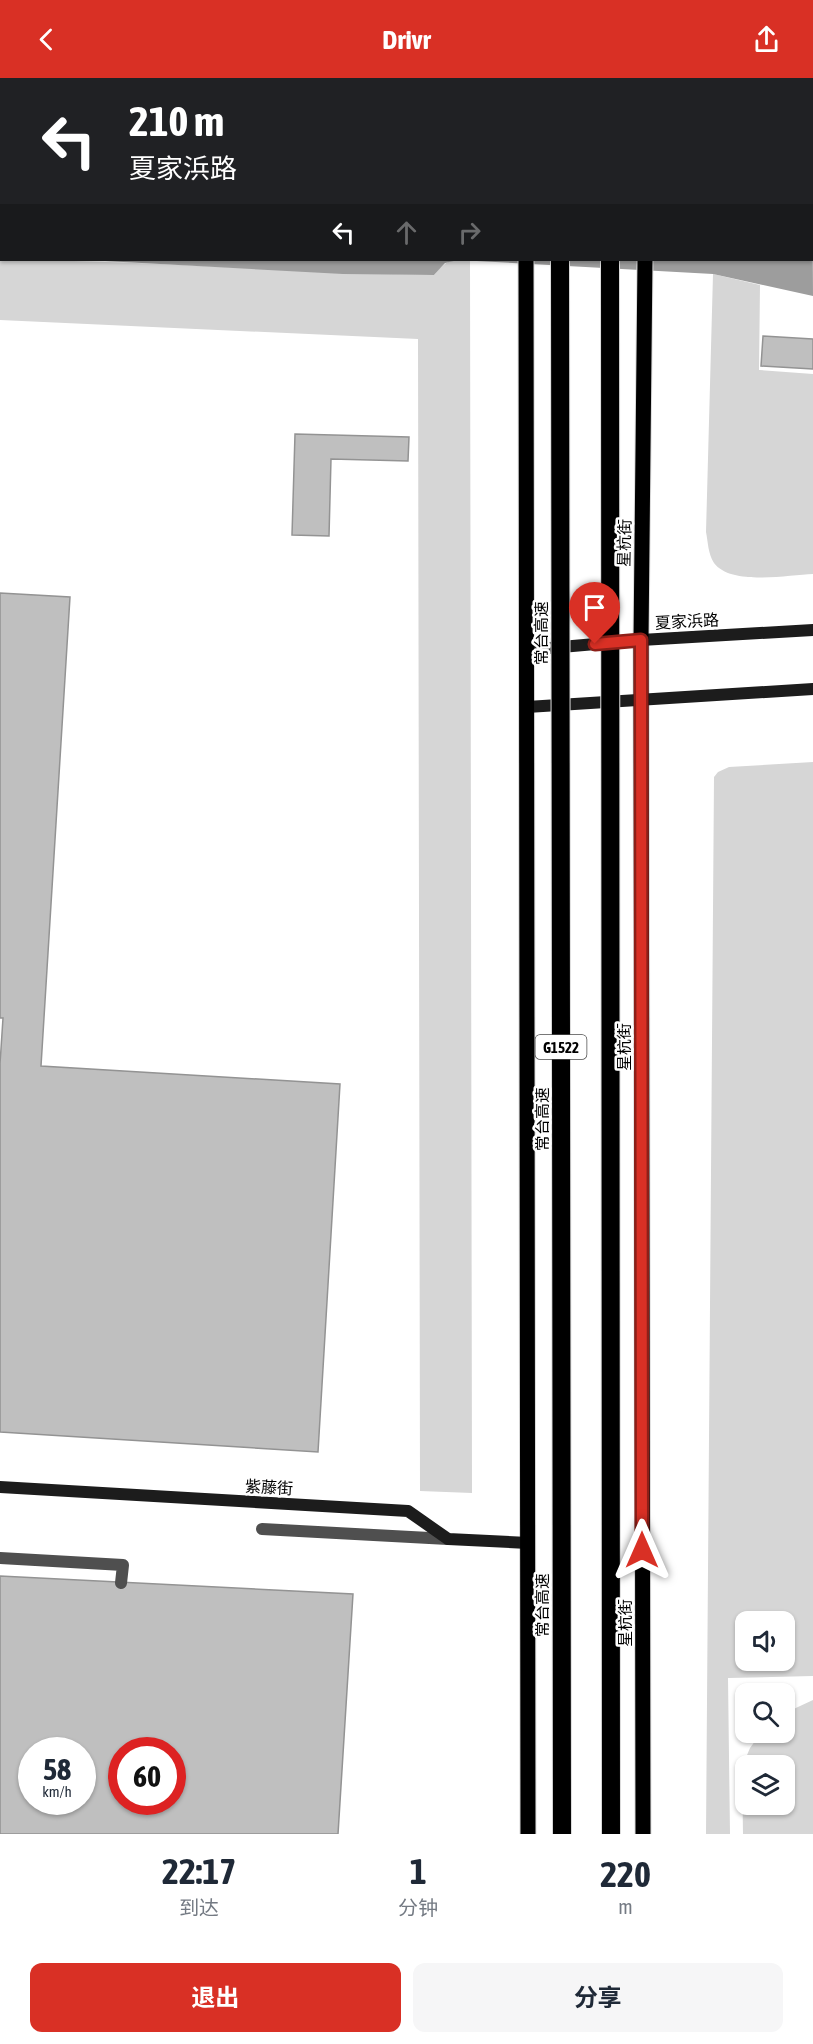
<!DOCTYPE html>
<html lang="zh">
<head>
<meta charset="utf-8">
<style>
	:root { --surface:#fff; --page:#f6f6f7; --text:#1f2937; --muted:#747a83; --accent:#d93025 }
	body { margin:0; font-family:"Asap Condensed","Noto Sans SC",sans-serif; background:var(--page); color:var(--text); height:100vh; display:flex; flex-direction:column; font-size:22px; white-space:nowrap }
	* { box-sizing:border-box; margin:0 }
	p { font-size:20px; color:var(--muted) }
	.icon { flex:none; width:33px; height:33px; fill:none; stroke:currentColor; stroke-width:2; stroke-linecap:round; stroke-linejoin:round }
	.map { position:relative; height:1756px; overflow:hidden }
	.sheet { display:flex; flex-direction:column; background:var(--surface); flex:1 }
	.sheet>* { flex:none }
	.banner { position:absolute; left:0px; top:0px; width:813px; height:183px; box-shadow:0 2px 4px #0004; background:#202124; color:#fff; overflow:hidden }
	.controls { position:absolute; left:735px; top:1533px; display:grid; gap:12px }
	.controls a { display:grid; place-items:center; width:60px; height:60px; border-radius:12px; background:var(--surface); box-shadow:0 2px 4px #0004; font-size:30px }
	.speed { position:absolute; left:18px; top:1659px; display:flex; gap:12px; font-size:30px; font-weight:700; text-align:center }
	.speed>* { display:grid; place-content:center; width:78px; height:78px; border-radius:50%; background:var(--surface); box-shadow:0 2px 4px #0004; line-height:1 }
	.speed small { font-size:15px; font-weight:400 }
	.speed .limit { border:9px solid #d22; background:#fff; color:#111 }
	.pin { position:absolute; display:grid; place-items:center; width:51px; height:51px; color:#fff; margin:-62px -26px; border-radius:50% 50% 50% 0; rotate:-45deg; box-shadow:0 0 6px #0007 }
	.pin .icon { rotate:45deg }
	.me { position:absolute; width:66px; margin:-33px; rotate:0deg; stroke-linejoin:round; filter:drop-shadow(0 0 4px #0008) }
	.turn { display:flex; align-items:center; gap:21px; height:126px; padding:0 30px; font-size:27px }
	.turn .icon { width:78px; height:78px; stroke-width:2.5 }
	.turn b { display:block; font-size:42px; line-height:51px }
	.lanes { display:flex; align-items:center; height:57px; padding:0 30px; background:#0003; justify-content:center; gap:30px; direction:ltr }
	.lanes .off { opacity:.35 }
	.eta { display:flex; justify-content:space-evenly; align-items:center; height:102px; text-align:center }
	.eta b { font-size:36px; font-weight:700; line-height:42px }
	.button { display:flex; gap:12px; margin-top:auto; padding:12px 30px }
	.button a { flex:1; height:69px; border-radius:12px; background:var(--accent); color:#fff; font-size:24px; font-weight:700; line-height:69px; text-align:center }
	.button a+a { background:var(--page); color:var(--text) }
	header { display:flex; justify-content:space-between; align-items:center; height:78px; padding:0 30px; background:var(--accent); color:#fff; font-size:27px; font-weight:700 }
	.map>svg:first-child { display:block }
	.green { fill:#d6d6d6; fill-rule:evenodd }
	.water { fill:#9d9d9d }
	.building { fill:#bfbfbf; stroke:#939393; stroke-width:1.5; fill-rule:evenodd }
	.lines { fill:none; stroke-linecap:round; stroke-linejoin:round }
	.primary-casing { stroke:#dbdbdb; stroke-width:17 }
	.highway-casing { stroke:#dbdbdb; stroke-width:20 }
	.lane { stroke:#4f4f4f; stroke-width:12 }
	.secondary { stroke:#1c1c1c; stroke-width:12 }
	.primary { stroke:#000; stroke-width:15 }
	.highway { stroke:#000; stroke-width:18 }
	.highway-bridge-casing { stroke:#dbdbdb; stroke-width:20; stroke-linecap:butt }
	.highway-bridge { stroke:#000; stroke-width:18 }
	.route-casing { stroke:#8d1f18; stroke-width:15 }
	.route { stroke:#d93025; stroke-width:10 }
	.labels { text-anchor:middle; dominant-baseline:central; stroke-width:5; stroke-linejoin:round; paint-order:stroke }
	.shield { fill:#fff; stroke:#4c4c4c; stroke-width:1.5 }
	.shield-label { font-size:15px; font-weight:bold; fill:#000 }
	.street-label { font-size:16px; fill:#000; stroke:#fff }
</style>
</head>
<body>
<header><svg class="icon" aria-label="back" viewBox="0 0 24 24"><path d="M15 5l-7 7 7 7"/></svg>Drivr<svg class="icon" aria-label="share" viewBox="0 0 24 24"><path d="M12 15V3M7 8l5-5 5 5M5 13v7h14v-7"/></svg></header>
<div class="map">
<svg width="813" height="1756" viewBox="0 0 813 1756">
	<rect width="100%" height="100%" fill="#fff"/>
	<!-- green -->
	<path class="green" d="M 0,0 L 238,0 L 264,1 L 2,2 L 1,41 Z
		M 0,177 L 2,182 C 146,182 290,195 434,197 C 447,182 450,181 470,183 L 472,1415 L 420,1413 L 418,261 L 0,242 Z
		M 713,196 L 760,207 L 759,292 L 813,296 L 813,496 C 788,497 731,508 714,485 C 708,476 708,464 706,454 Z
		M 813,684 L 813,1598 L 728,1600 L 730,1756 L 706,1756 L 714,699 L 718,694 L 729,689 ZM 746,1544 L 784,1544 L 784,1582 L 746,1582 Z
		M 813,1622 L 813,1756 L 743,1756 L 742,1689 L 750,1670 L 761,1655 L 784,1654 L 785,1635 ZM 746,1688 L 784,1688 L 784,1726 L 746,1726 Z"/>
	<!-- water -->
	<path class="water" d="M 472,0 L 788,0 L 790,1 L 472,2 Z
		M 812,24 L 813,218 L 713,196 L 458,182 L 445,185 L 434,197 L 343,196 L 87,182 L 812,182 Z
		M 0,40 L 2,41 L 1,177 L 0,177 Z"/>
	<!-- building -->
	<path class="building" d="M 763,258 L 813,261 L 813,291 L 761,288 Z
		M 295,356 L 409,359 L 408,383 L 331,381 L 329,458 L 292,457 Z
		M 0,515 L 70,519 L 41,988 L 340,1006 L 318,1374 L 0,1354 L 0,986 L 3,940 L 0,940 Z
		M 0,1498 L 353,1516 L 338,1756 L 0,1756 ZM 32,1672 L 82,1672 L 82,1724 L 32,1724 ZM 122,1672 L 172,1672 L 172,1724 L 122,1724 Z"/>
	<g class="lines">
		<!-- primary casing -->
		<g class="primary-casing">
			<path id="primary" d="M 642,0 L 642,2
				M 526,2 L 526,0
				M 526,182 L 528,1756
				M 643,1756 L 641,562 L 645,182"/>
		</g>
		<!-- highway casing -->
		<g class="highway-casing">
			<path id="highway" d="M 559,0 L 559,2
				M 610,0 L 610,2"/>
		</g>
		<!-- lane -->
		<path class="lane" d="M 262,1451 L 448,1461
			M 0,1480 L 123,1487 L 121,1505"/>
		<!-- secondary -->
		<path class="secondary" d="M 527,572 L 641,562 L 813,552
			M 527,629 L 813,611
			M 0,1409 L 408,1433 L 448,1461 L 528,1465"/>
		<!-- primary -->
		<use href="#primary" class="primary"/>
		<!-- highway -->
		<use href="#highway" class="highway"/>
		<!-- highway-bridge casing -->
		<g class="highway-bridge-casing">
			<path id="highway-bridge" d="M 560,182 L 562,1756
				M 610,182 L 611,1756"/>
		</g>
		<!-- highway-bridge -->
		<use href="#highway-bridge" class="highway-bridge"/>
	</g>
	<g class="lines">
		<!-- route casing -->
		<g class="route-casing">
			<path id="route" d="M 595,566 L 641,562 L 642,1472"/>
		</g>
		<!-- route -->
		<use href="#route" class="route"/>
	</g>
	<g class="labels">
		<!-- shield labels -->
		<rect class="shield" x="535.5" y="957" width="51" height="24" rx="4.5"/>
		<g class="shield-label">
			<text x="561" y="969">G1522</text>
		</g>
		<!-- street labels -->
		<g class="street-label">
			<text transform="translate(624 465) rotate(-89)">星杭街</text>
			<text transform="translate(687 543) rotate(-3)">夏家浜路</text>
			<text transform="translate(541 555) rotate(-90)">常台高速</text>
			<text transform="translate(624 969) rotate(-90)">星杭街</text>
			<text transform="translate(542 1041) rotate(-90)">常台高速</text>
			<text transform="translate(269 1409) rotate(3)">紫藤街</text>
			<text transform="translate(542 1527) rotate(-90)">常台高速</text>
			<text transform="translate(625 1545) rotate(-90)">星杭街</text>
		</g>
	</g>
</svg>
<div class="controls">
<a><svg class="icon" aria-label="sound" viewBox="0 0 24 24"><path d="M4 9h4l5-4v14l-5-4H4zM17 9q2 3 0 6"/></svg></a>
<a><svg class="icon" aria-label="search" viewBox="0 0 24 24"><circle cx="10" cy="10" r="6"/><path d="M15 15l6 6"/></svg></a>
<a><svg class="icon" aria-label="layers" viewBox="0 0 24 24"><path d="M12 4l9 5-9 5-9-5zM3 14l9 5 9-5"/></svg></a>
</div>
<div class="speed"><div>58<small>km/h</small></div><div class="limit">60</div></div>
<div class="pin" style="left:595px;top:566px;background:#d93025"><svg class="icon" aria-label="arrive" viewBox="0 0 24 24"><path d="M6 21V4h12l-3 4 3 4H6"/></svg></div>
<svg class="me" style="left:642px;top:1472px" viewBox="-20 -20 40 40"><path d="M0-17L14 15 0 8-14 15z" fill="#d93025" stroke="#fff" stroke-width="4"/></svg>
<div class="banner">
<div class="turn"><svg class="icon" aria-label="left" viewBox="0 0 24 24"><path d="M17 20v-9H6M10 6l-5 5 5 5"/></svg><div><b>210 m</b>夏家浜路</div></div>
<div class="lanes"><svg class="icon" aria-label="left" viewBox="0 0 24 24"><path d="M17 20v-9H6M10 6l-5 5 5 5"/></svg><svg class="icon off" aria-label="ahead" viewBox="0 0 24 24"><path d="M12 20V5M6 11l6-6 6 6"/></svg><svg class="icon off" aria-label="right" viewBox="0 0 24 24"><path d="M7 20v-9h11M14 6l5 5-5 5"/></svg></div>
</div>
</div>
<section class="sheet">
<div class="eta">
<div><b>22:17</b><p>到达</p></div>
<div><b>1</b><p>分钟</p></div>
<div><b>220</b><p>m</p></div>
</div>
<div class="button"><a>退出</a><a>分享</a></div>
</section>
</body>
</html>
